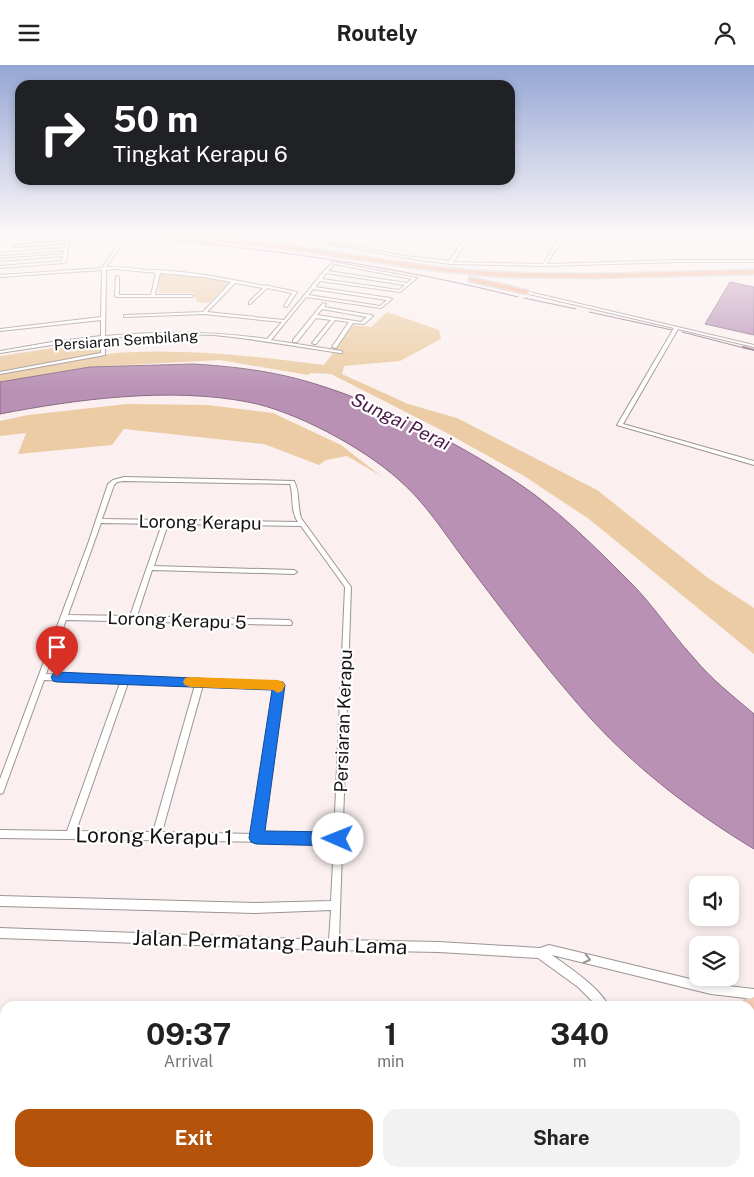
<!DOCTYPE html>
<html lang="en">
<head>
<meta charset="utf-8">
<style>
	:root { --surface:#fff; --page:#f2f2f2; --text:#222; --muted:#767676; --accent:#b45309 }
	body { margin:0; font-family:"Public Sans",sans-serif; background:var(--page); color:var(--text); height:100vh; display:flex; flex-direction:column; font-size:19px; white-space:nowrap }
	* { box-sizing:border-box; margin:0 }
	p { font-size:16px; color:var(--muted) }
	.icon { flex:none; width:28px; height:28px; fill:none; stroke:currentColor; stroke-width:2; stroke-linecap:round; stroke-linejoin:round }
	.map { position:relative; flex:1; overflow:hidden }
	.drawer { position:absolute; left:0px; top:936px; width:755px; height:176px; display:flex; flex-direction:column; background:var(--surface); border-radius:15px 15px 0 0; box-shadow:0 2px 8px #0003 }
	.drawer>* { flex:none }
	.banner { position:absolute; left:15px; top:15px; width:500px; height:105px; border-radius:15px; box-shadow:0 2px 8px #0003; background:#202124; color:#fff; overflow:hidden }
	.tools { position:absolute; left:689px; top:811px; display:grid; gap:10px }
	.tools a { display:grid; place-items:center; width:50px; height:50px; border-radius:10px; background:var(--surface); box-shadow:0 2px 8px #0003; font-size:25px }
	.pin { position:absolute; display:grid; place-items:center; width:42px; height:42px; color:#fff; margin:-51px -21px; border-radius:50% 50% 50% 0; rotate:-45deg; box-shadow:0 0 5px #0007 }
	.pin .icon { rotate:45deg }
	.me { position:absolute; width:55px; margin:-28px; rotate:271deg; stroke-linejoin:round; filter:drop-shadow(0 0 4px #0008) }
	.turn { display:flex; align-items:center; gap:18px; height:105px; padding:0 15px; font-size:22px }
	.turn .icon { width:65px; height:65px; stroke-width:2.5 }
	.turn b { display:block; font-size:35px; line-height:42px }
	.eta { display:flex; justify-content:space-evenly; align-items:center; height:85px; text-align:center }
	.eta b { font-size:30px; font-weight:700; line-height:35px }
	.primary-button { display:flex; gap:10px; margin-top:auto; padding:10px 15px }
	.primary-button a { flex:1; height:58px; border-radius:15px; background:var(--accent); color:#fff; font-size:20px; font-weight:700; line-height:58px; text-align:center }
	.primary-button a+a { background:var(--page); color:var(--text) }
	header { display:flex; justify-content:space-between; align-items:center; height:65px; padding:0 15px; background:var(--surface); font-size:22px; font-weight:700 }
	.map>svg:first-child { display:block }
	.green { fill:#ebcca4 }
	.water { fill:#b991b5; stroke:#886b84 }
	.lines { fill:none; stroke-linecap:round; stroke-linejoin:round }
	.stream-far1 { stroke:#886b84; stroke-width:1 }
	.stream { stroke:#886b84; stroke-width:2 }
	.street-casing { stroke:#9d9393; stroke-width:2 }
	.primary-casing { stroke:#d0d0d0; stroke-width:3 }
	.highway-casing { stroke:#d0d0d0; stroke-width:3 }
	.street { fill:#fff; fill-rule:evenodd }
	.primary { fill:#f7cbb4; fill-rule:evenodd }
	.highway { fill:#f1a882; fill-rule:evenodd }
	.oneway { stroke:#969594 }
	.route { fill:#1a73e8; stroke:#114b97 }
	.slow { fill:#f59e0b }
	.labels { text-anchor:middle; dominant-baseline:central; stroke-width:4.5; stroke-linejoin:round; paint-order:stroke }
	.far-street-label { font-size:15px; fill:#161312; stroke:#fff }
	.street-label { font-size:18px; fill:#161312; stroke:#fff }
	.water-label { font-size:19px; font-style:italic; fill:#4b1a48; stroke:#fff }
	.near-street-label { font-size:21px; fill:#161312; stroke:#fff }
</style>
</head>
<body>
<header><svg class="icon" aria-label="menu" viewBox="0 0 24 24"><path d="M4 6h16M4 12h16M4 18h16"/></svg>Routely<svg class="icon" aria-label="person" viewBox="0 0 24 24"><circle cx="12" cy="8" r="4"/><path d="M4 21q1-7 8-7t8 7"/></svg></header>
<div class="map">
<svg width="754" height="1112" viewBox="0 0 754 1112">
	<rect width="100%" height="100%" fill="#fbf0ef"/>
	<!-- green -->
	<path class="green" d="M 158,207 L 230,216 L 209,238 L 197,237 L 193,228 L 159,228 Z
		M 387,247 L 439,265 L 441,274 L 400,296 L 344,301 L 342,309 L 408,339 L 457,353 L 597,425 L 708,513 L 754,543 L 754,589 L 589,454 L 524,411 L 445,367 L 331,309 L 311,308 L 308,310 L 220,295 L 90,302 L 0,317 L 0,310 C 34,303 70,293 105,289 C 178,282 252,291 324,300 L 353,260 L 371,262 Z
		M 98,276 L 101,288 L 0,306 L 0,291 Z
		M 127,339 L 208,340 L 273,348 L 341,380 L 381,411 L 347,391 L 326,395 L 319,400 L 264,379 L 124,364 L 112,380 L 18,389 L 26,368 L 0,371 L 0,356 L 28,350 Z"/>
	<!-- water -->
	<path class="water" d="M 730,217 L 754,222 L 754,270 L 705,259 Z
		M 193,299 C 228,301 264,305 298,314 C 374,334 471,383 535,430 C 568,455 598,485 627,514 C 652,538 670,567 693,592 C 711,614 733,631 754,649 L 754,784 C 688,744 627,697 577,638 C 538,593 502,545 466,497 C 445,469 425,437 398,414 C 362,382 295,346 248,337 C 170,322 77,334 0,349 L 0,317 L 90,302 Z"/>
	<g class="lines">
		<!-- stream-far1 -->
		<path class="stream-far1" d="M 52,170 L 116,171
			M 0,171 L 25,170
			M 134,172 C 264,183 391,200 518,232
			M 310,176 L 316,170
			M 524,233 L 576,244
			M 589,247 L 672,265
			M 682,267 L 748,284"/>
		<!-- stream -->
		<path class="stream" d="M 743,282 L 754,285"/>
		<!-- street casing -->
		<g class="street-casing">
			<path id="street" d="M 136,170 L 142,170 L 123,177 L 106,202 C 122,201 137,205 153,205 C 190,206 228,214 265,221 L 267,220 L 269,221 L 297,227 L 287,242 L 284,241 L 292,228 L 267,223 L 250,239 L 249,239 L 249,237 L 263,223 L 235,218 L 207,247 L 284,255 L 324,206 L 333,197 L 417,213 L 400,227 L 320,216 L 315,222 L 390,233 L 392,234 L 381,243 L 306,232 L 271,275 L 342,286 L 342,288 L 340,288 C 298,282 256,274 214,270 C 178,268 141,270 105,273 L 105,290 L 0,309 L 0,307 L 101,288 L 101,274 L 52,280 L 0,288 L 0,286 L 52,277 L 101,271 L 101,255 L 0,266 L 0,264 L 101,252 L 102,205 L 0,212 L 0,210 L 102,203 L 121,175 ZM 334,199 L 412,214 L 407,218 L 328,206 ZM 116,204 L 156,208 L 151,230 L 119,230 L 119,212 L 116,211 L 115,231 L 117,232 L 192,232 L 193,231 L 191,230 L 155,230 L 160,208 L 204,212 L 231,217 L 203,247 L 126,250 L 124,250 L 124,252 L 204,249 L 282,257 L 267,274 C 213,266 160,266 105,271 L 106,205 ZM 326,208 L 405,220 L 399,225 L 322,214 ZM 313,224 L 387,235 L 380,241 L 308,230 Z
				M 467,170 L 471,170 L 453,197 L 543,199 L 561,170 L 565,170 L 547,199 L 679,195 L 754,195 L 754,197 L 679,197 L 544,201 L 450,199 L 406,193 L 326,178 L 328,177 L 406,191 L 449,196 Z
				M 3,171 L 70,171 L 66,197 L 64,198 L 0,203 L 0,201 L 62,196 L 63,191 L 0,196 L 0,194 L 64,189 L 64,185 L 0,190 L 0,188 L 65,183 L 66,178 L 16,182 L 14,181 L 16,180 L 66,176 L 67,173 L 5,173 L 1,180 L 0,180 L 0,176 Z
				M 525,226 L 754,280 L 754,282 L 678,264 L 623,359 L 754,396 L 754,400 L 617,360 L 674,263 L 525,228 Z
				M 323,238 L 326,239 L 324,242 L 371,250 L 373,251 L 364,259 L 353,258 L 336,283 L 332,282 L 349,257 L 335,255 L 316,279 L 314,279 L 312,278 L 331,255 L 316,253 L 297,277 L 293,277 L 293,275 ZM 322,244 L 367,252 L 361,257 L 317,250 Z
				M 124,412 L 294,416 C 300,427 297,440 301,453 L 351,522 L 339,875 L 439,877 L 540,883 L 549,880 L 711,919 L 754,924 L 754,934 L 711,929 L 552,890 C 567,901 602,924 608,941 L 597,941 L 578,922 L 538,893 L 439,887 L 334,885 L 0,873 L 0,863 L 329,875 L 331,845 L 255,848 L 0,841 L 0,831 L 255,838 L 331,836 L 334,778 L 0,773 L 0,765 L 67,766 L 120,618 L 44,615 L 4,725 L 3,728 L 0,729 L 0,714 L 89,476 L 108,419 L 113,415 ZM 124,416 L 290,419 C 294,431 290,446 298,457 L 168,455 L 166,454 L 164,455 L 102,454 L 114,420 L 117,417 ZM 101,458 L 162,459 L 130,551 L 68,550 ZM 168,459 L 301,461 L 345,522 L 334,770 L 262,769 L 282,620 L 281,618 L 200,614 L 46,609 L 66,555 L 291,560 L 292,558 L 291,556 L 289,555 L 137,551 L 152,505 L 294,509 L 297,507 L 294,505 L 154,501 ZM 128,618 L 195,620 L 153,767 L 76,766 ZM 203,620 L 274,623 L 253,769 L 162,767 Z
				M 611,1108 L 630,1108 L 628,1112 L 609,1112 Z"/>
		</g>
		<!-- primary casing -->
		<g class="primary-casing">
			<path id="primary" d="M 754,932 L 754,949 L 750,950 L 750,941 L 742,941 L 744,936 Z
				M 754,956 L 754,972 L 750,973 L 750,957 Z
				M 493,1108 L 514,1108 L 513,1112 L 492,1112 Z
				M 525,1108 L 545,1108 L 544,1112 L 524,1112 Z"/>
		</g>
		<!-- highway casing -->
		<g class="highway-casing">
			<path id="highway" d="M 160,170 C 253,170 345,191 437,202 C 542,214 649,207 754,205 L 754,209 L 596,213 L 503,212 L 437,206 L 273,182 L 163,172 Z
				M 469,212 L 526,225 L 530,227 L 526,229 L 469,216 Z"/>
		</g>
		<!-- street -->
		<use href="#street" class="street"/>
		<!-- primary -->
		<use href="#primary" class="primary"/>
		<!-- highway -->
		<use href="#highway" class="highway"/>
	</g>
	<!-- one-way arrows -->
	<defs><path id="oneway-chevron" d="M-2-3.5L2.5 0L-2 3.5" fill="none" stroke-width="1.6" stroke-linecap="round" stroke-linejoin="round" transform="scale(1.25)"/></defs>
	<use class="oneway" href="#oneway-chevron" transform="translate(587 894) rotate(14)"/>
	<!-- sky -->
	<linearGradient id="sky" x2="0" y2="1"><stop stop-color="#95a6d4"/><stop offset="0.52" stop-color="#fdf8f8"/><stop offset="1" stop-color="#fdf8f8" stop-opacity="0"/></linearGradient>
	<rect width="754" height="326" fill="url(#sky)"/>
	<!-- route -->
	<path class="route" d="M 57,607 L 283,617 L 285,620 L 265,766 L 338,767 L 343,769 L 346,774 L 343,779 L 338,781 L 256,779 L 251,777 L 249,773 L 272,625 L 57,617 L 53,616 L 51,612 L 53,609 Z"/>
	<!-- slow -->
	<path class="slow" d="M 190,612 L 278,615 L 283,617 L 285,620 L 282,626 L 278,628 L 273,625 L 190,622 L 185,620 L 183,617 L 185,613 Z"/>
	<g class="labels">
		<!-- far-street labels -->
		<g class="far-street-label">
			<text transform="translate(126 275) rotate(-4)">Persiaran Sembilang</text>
		</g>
		<!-- street labels -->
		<g class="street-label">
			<text transform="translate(200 457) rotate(1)">Lorong Kerapu</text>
			<text transform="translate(177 555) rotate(2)">Lorong Kerapu 5</text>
			<text transform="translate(343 656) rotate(-88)">Persiaran Kerapu</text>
		</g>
		<!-- water labels -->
		<g class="water-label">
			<text transform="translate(401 356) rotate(26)">Sungai Perai</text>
		</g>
		<!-- near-street labels -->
		<g class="near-street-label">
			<text transform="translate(154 771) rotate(1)">Lorong Kerapu 1</text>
			<text transform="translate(270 877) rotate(2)">Jalan Permatang Pauh Lama</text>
		</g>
	</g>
</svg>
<div class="tools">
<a><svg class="icon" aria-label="sound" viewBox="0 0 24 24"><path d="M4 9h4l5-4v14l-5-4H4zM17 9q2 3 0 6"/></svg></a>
<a><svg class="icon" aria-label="layers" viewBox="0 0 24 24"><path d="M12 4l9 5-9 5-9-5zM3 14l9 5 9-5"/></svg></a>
</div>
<div class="pin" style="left:57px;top:612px;background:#d93025"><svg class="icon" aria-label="arrive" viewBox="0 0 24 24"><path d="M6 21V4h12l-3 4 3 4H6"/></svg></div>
<svg class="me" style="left:338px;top:774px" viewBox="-20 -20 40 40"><circle r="19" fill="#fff"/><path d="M0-13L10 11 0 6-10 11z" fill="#1a73e8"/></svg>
<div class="banner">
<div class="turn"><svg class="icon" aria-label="right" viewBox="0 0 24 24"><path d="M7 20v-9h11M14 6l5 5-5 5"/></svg><div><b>50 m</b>Tingkat Kerapu 6</div></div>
</div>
<section class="drawer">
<div class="eta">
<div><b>09:37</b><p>Arrival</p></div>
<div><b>1</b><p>min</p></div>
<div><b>340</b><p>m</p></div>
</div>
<div class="primary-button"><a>Exit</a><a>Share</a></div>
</section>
</div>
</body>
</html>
